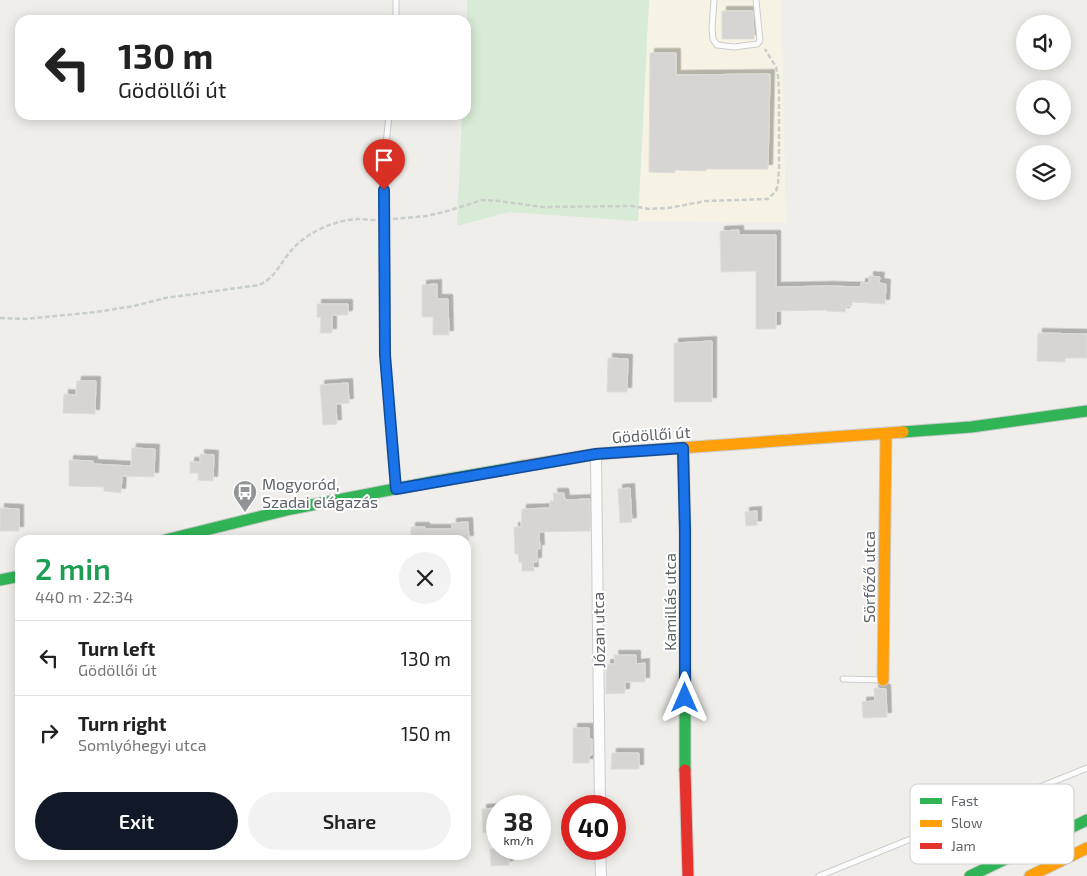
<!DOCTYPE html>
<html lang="en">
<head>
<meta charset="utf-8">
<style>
	:root { --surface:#fff; --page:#f2f2f2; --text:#222; --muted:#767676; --line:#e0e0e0; --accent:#111827 }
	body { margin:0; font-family:"Exo 2",sans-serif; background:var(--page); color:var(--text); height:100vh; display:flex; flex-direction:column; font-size:19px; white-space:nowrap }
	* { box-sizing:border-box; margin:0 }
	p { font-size:16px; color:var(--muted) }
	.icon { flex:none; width:28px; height:28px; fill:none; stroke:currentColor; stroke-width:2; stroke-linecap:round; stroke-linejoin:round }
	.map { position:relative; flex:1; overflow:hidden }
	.details { position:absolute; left:15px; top:535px; width:456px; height:325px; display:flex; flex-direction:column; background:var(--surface); border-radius:15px; box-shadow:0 2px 12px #0003 }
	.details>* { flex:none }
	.guide { position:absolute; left:15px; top:15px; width:456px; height:105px; border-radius:15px; box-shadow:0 2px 12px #0003; background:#fff; color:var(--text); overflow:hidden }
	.tools { position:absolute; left:1016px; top:15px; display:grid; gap:10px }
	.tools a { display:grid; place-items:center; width:55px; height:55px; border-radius:50%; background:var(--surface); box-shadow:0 2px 12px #0003; font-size:25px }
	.speed { position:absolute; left:486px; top:795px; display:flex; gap:10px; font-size:25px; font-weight:700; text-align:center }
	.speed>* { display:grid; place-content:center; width:65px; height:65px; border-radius:50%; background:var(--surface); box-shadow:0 2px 12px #0003; line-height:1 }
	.speed small { font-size:12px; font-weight:400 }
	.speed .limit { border:8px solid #d22; background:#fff; color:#111 }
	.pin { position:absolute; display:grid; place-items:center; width:42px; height:42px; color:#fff; margin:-51px -21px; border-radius:50% 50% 50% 0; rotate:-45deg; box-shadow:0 0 5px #0007 }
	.pin .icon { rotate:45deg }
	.me { position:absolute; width:55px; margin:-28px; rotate:0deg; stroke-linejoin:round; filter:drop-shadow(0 0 4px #0008) }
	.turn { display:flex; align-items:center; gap:18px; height:105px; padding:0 20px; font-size:22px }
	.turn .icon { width:65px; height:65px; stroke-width:2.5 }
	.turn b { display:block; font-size:35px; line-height:42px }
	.round { display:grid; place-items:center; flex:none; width:52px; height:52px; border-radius:26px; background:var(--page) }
	.head { display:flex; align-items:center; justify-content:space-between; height:85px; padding:0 20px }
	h1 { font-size:30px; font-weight:600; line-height:38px; color:#1e9e55 }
	.action { display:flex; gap:10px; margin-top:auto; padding:10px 20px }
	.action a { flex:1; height:58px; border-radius:30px; background:var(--accent); color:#fff; font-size:20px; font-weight:600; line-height:58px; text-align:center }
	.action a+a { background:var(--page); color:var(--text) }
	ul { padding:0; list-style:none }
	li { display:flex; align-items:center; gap:15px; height:75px; padding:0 20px; border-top:1px solid var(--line) }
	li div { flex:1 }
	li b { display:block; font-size:19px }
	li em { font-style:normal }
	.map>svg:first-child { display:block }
	.commercial { fill:#f7f3e4 }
	.green { fill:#d8ebd6 }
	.building { fill:#d6d5d3; stroke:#deddd9; filter:url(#shadow) }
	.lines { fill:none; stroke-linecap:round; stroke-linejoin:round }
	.lane-casing { stroke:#cbcccc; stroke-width:7 }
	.street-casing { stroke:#cbcccc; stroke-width:12 }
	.fast-casing { stroke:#cacacb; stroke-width:13 }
	.slow-casing { stroke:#cacacb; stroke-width:13 }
	.jam-casing { stroke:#cacacb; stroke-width:13 }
	.path { stroke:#cacfcc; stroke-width:2.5; stroke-dasharray:5 2.5; stroke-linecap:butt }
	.lane { stroke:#fdfcfc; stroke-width:5 }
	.street { stroke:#fdfcfc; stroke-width:10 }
	.fast { stroke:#30b455; stroke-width:11 }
	.slow { stroke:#ff9f0a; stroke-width:11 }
	.jam { stroke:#e5322d; stroke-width:11 }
	.route-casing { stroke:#114b97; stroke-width:12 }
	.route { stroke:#1a73e8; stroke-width:9 }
	.labels { text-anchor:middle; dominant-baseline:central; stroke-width:4; stroke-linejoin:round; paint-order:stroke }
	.street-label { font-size:16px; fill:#5f6368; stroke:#fff }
	.poi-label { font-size:16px; fill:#5f6368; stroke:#fff; text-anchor:start }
	.key { fill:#fff; stroke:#cfd0d2; stroke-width:1 }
	.key-label { font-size:14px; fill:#5f6368 }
</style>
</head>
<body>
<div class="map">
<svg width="1087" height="876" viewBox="0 0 1087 876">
	<defs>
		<filter id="shadow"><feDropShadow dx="4.5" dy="-4.5" stdDeviation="0" flood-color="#0004"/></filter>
	</defs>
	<rect width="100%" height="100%" fill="#efeeea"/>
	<!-- commercial -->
	<path class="commercial" d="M 649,0 L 781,0 L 786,223 L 638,221 Z"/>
	<!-- green -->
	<path class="green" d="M 467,0 L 649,0 L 638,221 L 509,212 L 457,226 L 462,115 L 466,115 Z"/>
	<!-- building -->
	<path class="building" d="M 722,11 L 753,11 L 754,39 L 722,39 Z
		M 650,53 L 676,53 L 676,75 L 770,74 L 768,169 L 706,169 L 706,171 L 675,170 L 675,173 L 649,172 Z
		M 739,230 L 739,235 L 776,235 L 776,287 L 830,286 L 861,287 L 861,283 L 869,283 L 869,276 L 880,277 L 879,283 L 886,284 L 885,304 L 852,302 L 852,306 L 846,306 L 845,312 L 826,311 L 827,310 L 776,311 L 776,329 L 756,329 L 756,271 L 721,272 L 720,231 Z
		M 437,284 L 437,299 L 448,299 L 449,335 L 433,335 L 433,317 L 422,317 L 422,285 Z
		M 317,304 L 348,304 L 348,315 L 332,315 L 332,333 L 320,333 L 321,317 L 317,317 Z
		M 1038,333 L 1087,334 L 1087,358 L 1065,358 L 1065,362 L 1037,361 Z
		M 712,341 L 712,402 L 674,402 L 674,343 Z
		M 608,358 L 628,359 L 627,392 L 607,392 Z
		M 77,381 L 96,381 L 95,414 L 63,413 L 64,394 L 76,395 Z
		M 348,383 L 349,403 L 336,404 L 337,424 L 323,425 L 320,385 Z
		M 132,448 L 155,449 L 154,477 L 122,476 L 121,493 L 104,491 L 104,487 L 69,486 L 69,460 L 93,461 L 93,464 L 131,466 Z
		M 200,454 L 214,455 L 213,481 L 198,480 L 198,473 L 190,473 L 190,462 L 200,462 Z
		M 630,488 L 632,522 L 620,523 L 618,489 Z
		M 553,493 L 564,493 L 565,500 L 590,499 L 590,531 L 539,532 L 540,549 L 537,549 L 537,562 L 533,562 L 534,571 L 522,571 L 522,562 L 519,562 L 518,554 L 515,554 L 514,527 L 521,527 L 522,509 L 550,508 L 550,501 L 554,501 Z
		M 0,508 L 19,509 L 19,531 L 0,531 Z
		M 757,511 L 757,525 L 746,526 L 745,512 Z
		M 468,522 L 469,540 L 411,540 L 411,527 L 425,527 L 425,529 L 452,529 L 452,523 Z
		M 614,655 L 636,655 L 636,664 L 645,663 L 645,682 L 625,682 L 625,693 L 606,694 L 606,664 L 615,664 Z
		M 874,688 L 886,689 L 887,717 L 863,718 L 862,702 L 875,701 Z
		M 573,728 L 589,728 L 589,739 L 592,739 L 592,755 L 589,755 L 589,763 L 573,763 Z
		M 612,753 L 639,753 L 639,769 L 611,769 Z
		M 498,808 L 498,832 L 483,833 L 482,809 Z
		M 490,849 L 508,849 L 509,865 L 491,866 Z"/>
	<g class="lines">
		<!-- lane casing -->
		<g class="lane-casing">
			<path id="lane" d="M 714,0 L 712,28 L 713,39 L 717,45 L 734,47 L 757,44 L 760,41 L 756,0
				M 396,20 L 396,0
				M 389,115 L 383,174 L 385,220 L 383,234 L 385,355 L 396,486
				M 843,679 L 882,680
				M 819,876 L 1087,768"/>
		</g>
		<!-- street casing -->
		<g class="street-casing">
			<path id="street" d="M 596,454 L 600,806
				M 600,849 L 601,876"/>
		</g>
		<!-- fast casing -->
		<g class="fast-casing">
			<path id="fast" d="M 903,432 L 971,427 L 1087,411
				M 683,448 L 685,531 L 685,770
				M 165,540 L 291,509 L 431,482 L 523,466
				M 0,580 L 20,576
				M 970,876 L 1087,820"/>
		</g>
		<!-- slow casing -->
		<g class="slow-casing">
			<path id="slow" d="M 523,466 L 596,454 L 903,432
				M 883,680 L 886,433
				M 1030,876 L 1087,848"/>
		</g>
		<!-- jam casing -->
		<g class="jam-casing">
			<path id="jam" d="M 685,770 L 688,876"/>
		</g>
		<!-- path -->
		<path class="path" d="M 393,219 L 426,216 L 444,212 L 482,200 L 500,201 L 542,207 L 632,206 L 649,209 L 668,208 L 706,201 L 768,199 L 776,191 L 778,184 L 779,167 L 779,90 L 778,76 L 776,67 L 765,49
			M 0,318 L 26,319 L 96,312 L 134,306 L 165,298 L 259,285 C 275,278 279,265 290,252 C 305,233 334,220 358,219 C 364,219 371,220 377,220"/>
		<!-- lane -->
		<use href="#lane" class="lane"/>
		<!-- street -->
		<use href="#street" class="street"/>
		<!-- fast -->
		<use href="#fast" class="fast"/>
		<!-- slow -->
		<use href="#slow" class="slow"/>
		<!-- jam -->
		<use href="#jam" class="jam"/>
	</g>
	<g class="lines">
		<!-- route casing -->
		<g class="route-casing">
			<path id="route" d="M 384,190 L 385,355 L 396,489 L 596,454 L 683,448 L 685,531 L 685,698"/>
		</g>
		<!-- route -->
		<use href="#route" class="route"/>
	</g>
	<!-- icons -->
	<defs>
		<g id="bus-pin" transform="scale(1.25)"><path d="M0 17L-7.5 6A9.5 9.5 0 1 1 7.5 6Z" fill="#919496" stroke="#fff"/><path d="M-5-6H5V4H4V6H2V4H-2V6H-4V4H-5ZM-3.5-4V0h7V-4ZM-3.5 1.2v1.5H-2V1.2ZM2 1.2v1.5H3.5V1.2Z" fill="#fff"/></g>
	</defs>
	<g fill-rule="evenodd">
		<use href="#bus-pin" x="245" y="492"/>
	</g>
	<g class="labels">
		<!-- street labels -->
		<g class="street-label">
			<text transform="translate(651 434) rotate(-4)">Gödöllői út</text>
			<text transform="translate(868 577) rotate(-90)">Sörfőző utca</text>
			<text transform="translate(669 602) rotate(-90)">Kamillás utca</text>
			<text transform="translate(598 630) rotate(-91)">Józan utca</text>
		</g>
		<!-- poi labels -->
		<g class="poi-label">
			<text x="262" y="483">Mogyoród,<tspan x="262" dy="18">Szadai elágazás</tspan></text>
		</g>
	</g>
	<!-- legend -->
	<rect x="910" y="784" width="164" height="80" rx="8" class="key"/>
	<rect x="920" y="798" width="22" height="6" fill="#30b455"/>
	<rect x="920" y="820" width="22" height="7" fill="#ff9f0a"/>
	<rect x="920" y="843" width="22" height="6" fill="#e5322d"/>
	<g class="key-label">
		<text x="951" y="806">Fast</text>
		<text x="951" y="828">Slow</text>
		<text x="951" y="851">Jam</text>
	</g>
</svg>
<div class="tools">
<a><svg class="icon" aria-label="sound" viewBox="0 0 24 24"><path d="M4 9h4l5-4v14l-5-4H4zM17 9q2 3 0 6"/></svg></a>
<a><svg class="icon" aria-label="search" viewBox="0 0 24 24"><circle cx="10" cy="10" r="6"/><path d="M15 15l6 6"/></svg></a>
<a><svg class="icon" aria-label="layers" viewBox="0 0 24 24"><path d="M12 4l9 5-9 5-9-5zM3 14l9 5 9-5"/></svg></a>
</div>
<div class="speed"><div>38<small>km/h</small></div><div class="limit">40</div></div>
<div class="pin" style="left:384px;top:190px;background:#d93025"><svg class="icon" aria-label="arrive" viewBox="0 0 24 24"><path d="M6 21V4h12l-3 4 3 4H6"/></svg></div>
<svg class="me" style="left:685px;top:698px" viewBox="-20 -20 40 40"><path d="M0-17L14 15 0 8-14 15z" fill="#1a73e8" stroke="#fff" stroke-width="4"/></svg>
<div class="guide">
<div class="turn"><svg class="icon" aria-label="left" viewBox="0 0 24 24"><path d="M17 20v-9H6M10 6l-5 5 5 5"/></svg><div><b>130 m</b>Gödöllői út</div></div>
</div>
<section class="details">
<div class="head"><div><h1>2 min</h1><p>440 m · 22:34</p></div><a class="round"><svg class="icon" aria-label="close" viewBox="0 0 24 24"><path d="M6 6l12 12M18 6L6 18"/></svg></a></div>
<ul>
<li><svg class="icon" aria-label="left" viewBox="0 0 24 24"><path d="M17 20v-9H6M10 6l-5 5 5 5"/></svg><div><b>Turn left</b><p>Gödöllői út</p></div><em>130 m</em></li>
<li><svg class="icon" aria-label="right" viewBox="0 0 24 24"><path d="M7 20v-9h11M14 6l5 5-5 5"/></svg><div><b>Turn right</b><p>Somlyóhegyi utca</p></div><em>150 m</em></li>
</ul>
<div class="action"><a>Exit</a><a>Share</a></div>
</section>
</div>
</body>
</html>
